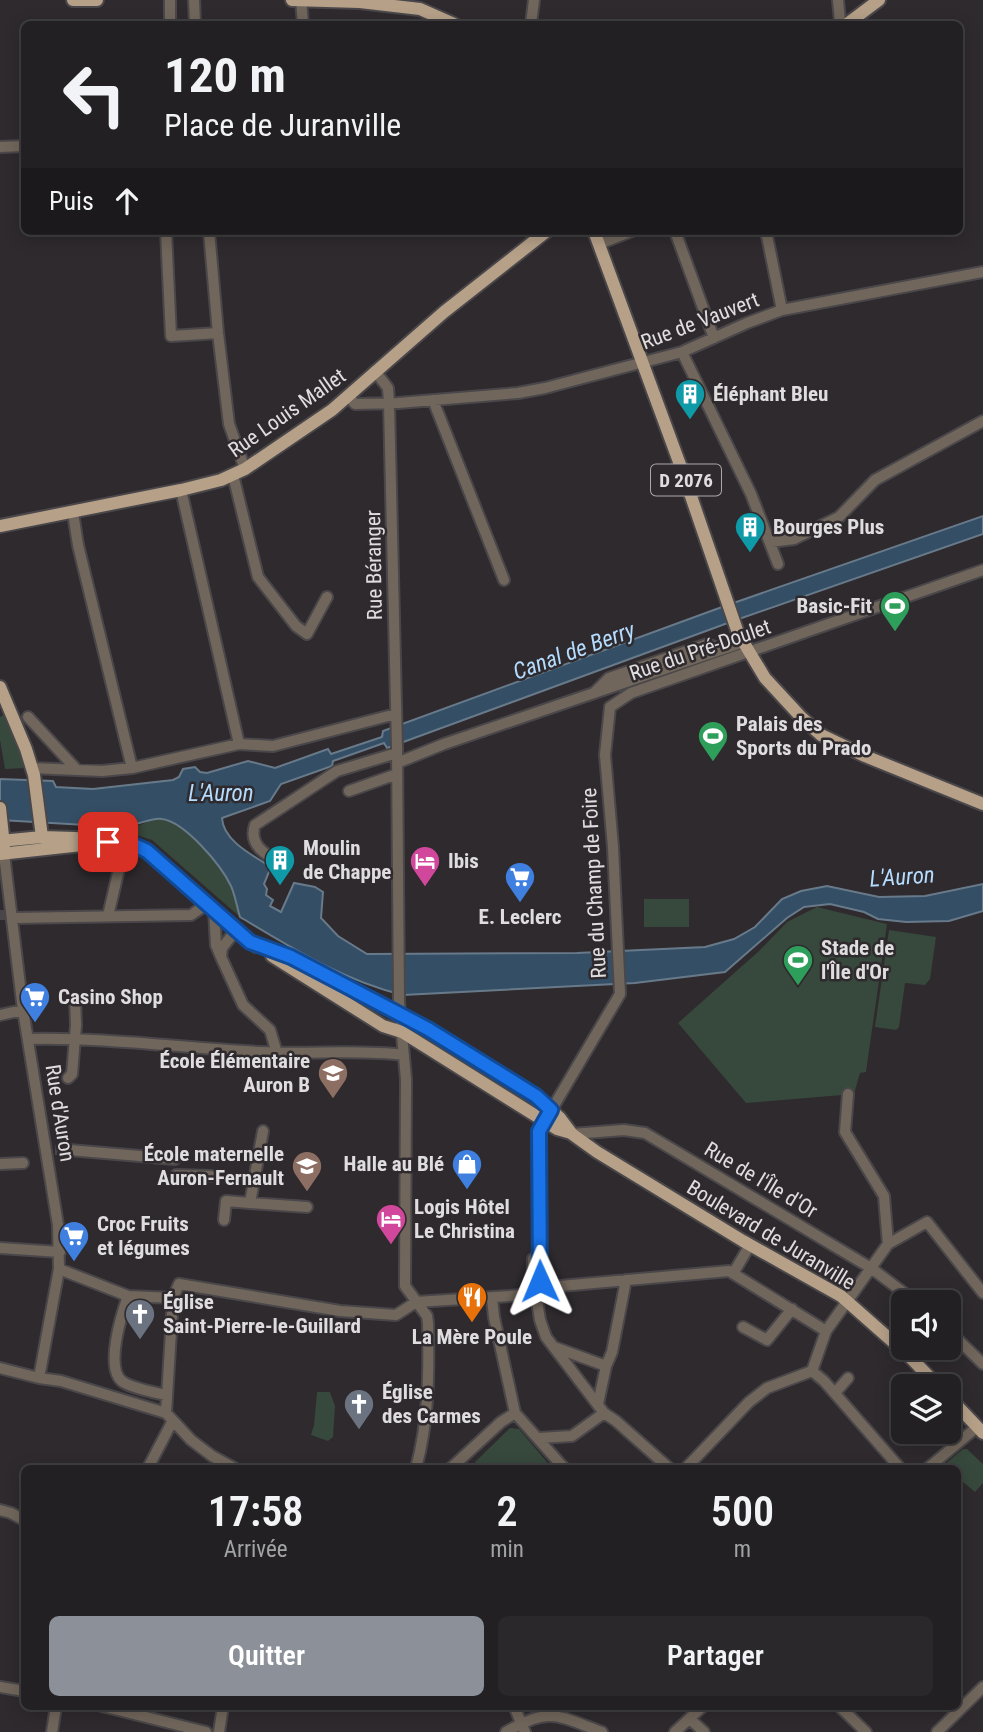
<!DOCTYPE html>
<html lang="fr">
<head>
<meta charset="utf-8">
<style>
	:root { --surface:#222022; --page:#2a282a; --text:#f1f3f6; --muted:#a2a3a5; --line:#3f3e40; --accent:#8c9099 }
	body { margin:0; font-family:"Roboto Condensed",sans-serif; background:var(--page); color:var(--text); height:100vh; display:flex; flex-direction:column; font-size:26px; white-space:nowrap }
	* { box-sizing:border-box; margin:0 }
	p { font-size:23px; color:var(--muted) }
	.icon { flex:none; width:38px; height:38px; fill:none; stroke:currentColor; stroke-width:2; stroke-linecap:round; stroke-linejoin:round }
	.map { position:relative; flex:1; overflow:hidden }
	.side { position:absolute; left:21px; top:1465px; width:940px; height:245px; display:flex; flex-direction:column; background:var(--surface); border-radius:10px; box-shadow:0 4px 18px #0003,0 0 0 2px var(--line) }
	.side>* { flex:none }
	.banner { position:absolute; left:21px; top:21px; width:942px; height:214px; border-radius:10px; box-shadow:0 4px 18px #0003,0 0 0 2px var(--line); background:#222022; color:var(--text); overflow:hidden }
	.buttons { position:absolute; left:891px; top:1290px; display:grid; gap:14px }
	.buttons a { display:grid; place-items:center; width:70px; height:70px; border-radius:10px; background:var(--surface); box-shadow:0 4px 18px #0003,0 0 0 2px var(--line); font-size:35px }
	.pin { position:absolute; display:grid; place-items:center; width:60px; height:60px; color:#fff; margin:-30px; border-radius:14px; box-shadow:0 4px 10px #0006 }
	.me { position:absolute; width:77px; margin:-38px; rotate:359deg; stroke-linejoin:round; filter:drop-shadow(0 0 5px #0008) }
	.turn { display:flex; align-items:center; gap:24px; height:147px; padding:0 28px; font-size:32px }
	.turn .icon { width:91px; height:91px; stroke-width:2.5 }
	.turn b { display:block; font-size:49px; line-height:60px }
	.then { display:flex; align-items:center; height:66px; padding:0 28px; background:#0003; gap:14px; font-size:26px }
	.eta { display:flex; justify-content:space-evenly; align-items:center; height:119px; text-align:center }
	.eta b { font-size:42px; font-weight:600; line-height:49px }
	.cta { display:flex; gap:14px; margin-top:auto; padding:14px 28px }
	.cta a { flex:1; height:80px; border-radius:10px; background:var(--accent); color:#fff; font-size:28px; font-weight:600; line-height:80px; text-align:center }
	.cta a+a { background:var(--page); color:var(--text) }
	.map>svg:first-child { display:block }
	.green { fill:#37483c }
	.water { fill:#344f65; stroke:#687a8a; stroke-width:2 }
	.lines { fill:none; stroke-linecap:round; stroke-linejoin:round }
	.minor-tunnel { stroke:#494549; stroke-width:10; stroke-dasharray:10 5; stroke-linecap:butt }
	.minor-casing { stroke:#4a474a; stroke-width:14 }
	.major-casing { stroke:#4a474a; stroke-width:16 }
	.minor { stroke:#71665b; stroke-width:10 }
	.major { stroke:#b6a088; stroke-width:12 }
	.route-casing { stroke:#114b97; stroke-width:18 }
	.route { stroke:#1a73e8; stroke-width:12 }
	.labels { text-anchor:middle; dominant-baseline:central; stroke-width:5; stroke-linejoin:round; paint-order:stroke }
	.shield { fill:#2e2a2e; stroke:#aba7aa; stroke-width:2 }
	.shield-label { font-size:19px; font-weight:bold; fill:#e0dddf }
	.street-label { font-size:21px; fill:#e0dddf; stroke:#2e2a2e }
	.poi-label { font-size:21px; font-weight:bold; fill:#e0dddf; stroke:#2e2a2e; text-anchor:start }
	.water-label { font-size:23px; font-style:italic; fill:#b4dcfe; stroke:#2e2a2e }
</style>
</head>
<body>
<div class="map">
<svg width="983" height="1732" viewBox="0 0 983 1732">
	<rect width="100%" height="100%" fill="#2e2a2e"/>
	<!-- green -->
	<path class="green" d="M 3,715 L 7,720 L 26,768 L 5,769 L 0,740 L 0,717 Z
		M 157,818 C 184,821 218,861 230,885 C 235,895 237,907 240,917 L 152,840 L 133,834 L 135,827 Z
		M 644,899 L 689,899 L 689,927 L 644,927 Z
		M 817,907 L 887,924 L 866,1072 L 860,1073 L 854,1094 L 746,1103 L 678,1023 L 759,951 L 787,922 Z
		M 889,930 L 936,937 L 930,979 L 925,985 L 905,983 L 899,1027 L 896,1030 L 875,1027 Z
		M 317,1392 L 330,1392 L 335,1406 L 333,1437 L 328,1441 L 311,1435 L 314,1425 Z
		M 510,1428 L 519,1429 L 552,1468 L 481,1468 L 475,1462 Z
		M 963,1449 L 967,1449 L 983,1464 L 983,1483 L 975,1492 L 957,1477 L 957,1468 L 947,1468 L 944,1465 Z"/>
	<!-- water -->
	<path class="water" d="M 983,516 L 983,534 L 736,620 L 387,748 L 384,743 L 333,761 L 332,766 L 281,784 L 270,801 L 222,818 C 223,841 254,856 271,867 L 264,884 L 267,889 L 266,895 L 273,900 L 270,906 L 281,912 L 294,883 L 315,887 L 323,892 L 321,918 L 338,936 L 367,954 L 577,953 L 705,947 L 734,939 L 755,927 L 782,899 L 801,891 L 827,886 L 879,897 L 925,896 L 983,884 L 983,911 L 949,921 L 906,922 L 878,919 L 864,912 L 830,904 L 804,907 L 787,918 L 725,972 L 635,983 L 403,995 C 344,981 292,948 240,917 C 237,907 235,895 231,886 C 221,865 185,822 162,819 C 151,817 134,827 120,827 L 0,820 L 0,779 L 53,781 L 56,787 L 93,789 L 173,780 L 179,777 L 183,769 L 195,767 L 200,772 L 207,773 L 248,761 L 275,768 L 328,749 L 331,754 L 382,737 L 383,731 L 722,607 Z"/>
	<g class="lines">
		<!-- minor-tunnel -->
		<path class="minor-tunnel" d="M 0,915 L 5,915
			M 55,1150 L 69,1150"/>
		<!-- minor casing -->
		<g class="minor-casing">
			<path id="minor" d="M 170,0 L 170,24
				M 194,0 L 195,24
				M 301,0 L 303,24
				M 838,0 L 840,21 L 843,24
				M 531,24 L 534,0
				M 0,147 L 24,146
				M 166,231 L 171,336 L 218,333
				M 209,231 L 218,333 L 229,424 L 245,469
				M 675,231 L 714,338
				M 766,231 L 782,310
				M 599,244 L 632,231
				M 682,352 L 751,494 L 778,564
				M 375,371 L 388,388 L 389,403 L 397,747 L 399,1002 L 406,1079 L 405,1286 L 427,1316 L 428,1323 C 429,1372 429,1421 416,1468
				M 349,397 L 355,404 L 398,403 L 518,393 L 545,388 L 682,352 L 747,323 L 782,310 L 983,272
				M 433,400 L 504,580
				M 233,475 L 258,577 L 296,626 L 307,634 L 327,597
				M 181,490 L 239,744
				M 73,513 L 78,545 L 132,768
				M 770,542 L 794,539 L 839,517 L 875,480 L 983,421
				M 595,692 L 609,678 L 707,644 L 721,649
				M 610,707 L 605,755 L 613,847 L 620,994 L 539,1131 L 540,1281 L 537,1301 L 540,1320 L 546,1337 L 604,1413 L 616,1421 L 669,1468
				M 610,707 L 631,693 L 983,570
				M 28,717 L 77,770
				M 397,763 L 444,744 L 744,642
				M 31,768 L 102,771 L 132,768 L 239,744 L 273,746 L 396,714
				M 349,791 L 397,774
				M 4,854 L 23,1010 L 58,1225 L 59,1269 L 39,1378
				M 282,864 C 266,855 248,845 255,825 L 337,771 L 397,753
				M 214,910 L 216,945 L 221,957
				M 108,916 L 125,843
				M 13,918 L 191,915 L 207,904
				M 236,930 L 222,948 L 221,957 L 243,1005 L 270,1030 L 277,1053
				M 0,1015 L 23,1010
				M 28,1039 C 105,1037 182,1048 259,1052 C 307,1055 357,1049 404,1055
				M 68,1078 L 72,1074 L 76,1025 L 75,998
				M 848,1094 L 845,1132 L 884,1196 L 888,1244
				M 572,1134 L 624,1130 L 645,1133 L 871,1268 L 916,1302
				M 69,1150 L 175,1159
				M 0,1164 L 23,1163
				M 176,1175 L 211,1176
				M 250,1203 L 307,1207
				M 224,1220 L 226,1201 L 250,1203 L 263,1131
				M 0,1248 L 60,1252
				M 533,1259 L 533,1281 L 538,1290
				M 59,1269 L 128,1296 L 173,1298
				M 734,1272 L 750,1245
				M 128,1296 C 122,1313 104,1369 123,1382 C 134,1389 153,1392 166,1395
				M 492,1298 L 494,1317 L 515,1413 L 564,1468
				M 743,1327 L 767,1340 L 792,1309
				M 948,1330 L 983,1364
				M 554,1347 L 606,1366
				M 0,1368 L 39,1378 L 61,1381 L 166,1413 L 191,1440 L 212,1456 L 234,1468
				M 812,1371 L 824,1381 L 900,1468
				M 835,1393 L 848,1378
				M 598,1404 L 606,1366 L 612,1352 L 626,1280
				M 166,1413 L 173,1298 L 179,1284 L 340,1311 L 396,1315 L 416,1302 L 510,1296 L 530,1294 L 549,1287 L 729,1271 L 826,1331
				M 539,1438 L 572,1436 L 604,1413
				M 148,1468 L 172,1422
				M 451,1468 L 501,1422 L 515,1413
				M 686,1468 L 749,1402 L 767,1388 L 812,1371 L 826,1331 L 888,1244 L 927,1222 L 983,1293
				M 928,1468 L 977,1427
				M 0,1510 L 11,1513 L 24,1520
				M 0,1687 L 24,1691
				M 102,1706 L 206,1732
				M 514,1706 L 525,1732
				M 839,1706 L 866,1732
				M 691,1720 L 704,1732
				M 52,1732 L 56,1706
				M 219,1732 L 223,1706
				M 506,1732 C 550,1706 558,1716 602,1732
				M 675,1732 L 703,1706
				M 937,1732 L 983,1687"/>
		</g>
		<!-- major casing -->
		<g class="major-casing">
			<path id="major" d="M 73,0 L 97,0
				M 292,0 L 360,2 L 420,9 L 454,24
				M 847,24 L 879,0
				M 594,231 L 682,470 L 738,633 L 765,678 L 801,717 L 821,735 L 865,756 L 983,804
				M 0,526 L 181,490 L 221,480 L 245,469 L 332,410 L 444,312 L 547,231
				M 0,687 L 26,749 L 34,775 L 42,837
				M 0,808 L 4,846
				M 0,841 L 42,837 L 75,838 L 125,843 L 147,851 L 256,946
				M 0,854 L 91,844
				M 250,942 L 291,957 L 428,1029 L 535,1096 L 560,1118 L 572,1134 L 597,1152 L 743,1241 L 841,1296 L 909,1356 L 938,1386
				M 272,956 L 383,1026 L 402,1032 L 557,1129 L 571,1133
				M 948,1396 L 983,1433"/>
		</g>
		<!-- minor -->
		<use href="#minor" class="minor"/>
		<!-- major -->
		<use href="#major" class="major"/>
	</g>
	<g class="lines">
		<!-- route casing -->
		<g class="route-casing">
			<path id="route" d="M 108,842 L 134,845 L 147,851 L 250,942 L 291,957 L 428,1029 L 536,1096 L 551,1110 L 539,1131 L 540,1281"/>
		</g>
		<!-- route -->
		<use href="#route" class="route"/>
	</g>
	<!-- icons -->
	<defs>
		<g id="building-pin" transform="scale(1.575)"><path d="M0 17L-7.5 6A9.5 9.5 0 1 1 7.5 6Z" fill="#0f9aa8" stroke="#2e2a2e"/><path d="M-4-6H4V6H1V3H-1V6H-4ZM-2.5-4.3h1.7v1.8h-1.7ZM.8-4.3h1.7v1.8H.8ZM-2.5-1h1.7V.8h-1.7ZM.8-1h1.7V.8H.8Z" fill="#fff"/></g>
		<g id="stadium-pin" transform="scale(1.575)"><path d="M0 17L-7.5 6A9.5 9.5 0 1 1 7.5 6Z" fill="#2e9e5b" stroke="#2e2a2e"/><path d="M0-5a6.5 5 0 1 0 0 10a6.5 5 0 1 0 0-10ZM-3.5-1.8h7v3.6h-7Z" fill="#fff"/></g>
		<g id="hotel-pin" transform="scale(1.575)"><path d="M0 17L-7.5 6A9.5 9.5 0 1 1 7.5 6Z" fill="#d1479c" stroke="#2e2a2e"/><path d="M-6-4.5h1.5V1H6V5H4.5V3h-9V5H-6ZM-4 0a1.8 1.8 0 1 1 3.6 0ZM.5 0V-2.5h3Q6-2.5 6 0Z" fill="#fff"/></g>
		<g id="supermarket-pin" transform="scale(1.575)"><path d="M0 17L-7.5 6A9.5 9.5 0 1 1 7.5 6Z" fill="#3f7fe0" stroke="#2e2a2e"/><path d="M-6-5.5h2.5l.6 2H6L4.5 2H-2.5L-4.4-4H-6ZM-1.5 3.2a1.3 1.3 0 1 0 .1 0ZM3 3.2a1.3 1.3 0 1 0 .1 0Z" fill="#fff"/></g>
		<g id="school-pin" transform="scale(1.575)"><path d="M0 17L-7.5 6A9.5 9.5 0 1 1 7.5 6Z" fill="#8d6e63" stroke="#2e2a2e"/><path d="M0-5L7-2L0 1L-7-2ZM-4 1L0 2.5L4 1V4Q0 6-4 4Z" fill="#fff"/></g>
		<g id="shop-pin" transform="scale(1.575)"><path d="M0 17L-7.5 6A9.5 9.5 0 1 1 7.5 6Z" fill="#3f7fe0" stroke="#2e2a2e"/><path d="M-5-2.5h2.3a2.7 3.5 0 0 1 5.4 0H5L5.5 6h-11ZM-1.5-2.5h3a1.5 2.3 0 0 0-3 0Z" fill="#fff"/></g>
		<g id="restaurant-pin" transform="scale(1.575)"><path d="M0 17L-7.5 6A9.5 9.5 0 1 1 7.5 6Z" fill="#e8710a" stroke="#2e2a2e"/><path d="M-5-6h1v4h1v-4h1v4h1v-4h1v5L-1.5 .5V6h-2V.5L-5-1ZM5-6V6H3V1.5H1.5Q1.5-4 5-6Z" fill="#fff"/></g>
		<g id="church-pin" transform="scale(1.575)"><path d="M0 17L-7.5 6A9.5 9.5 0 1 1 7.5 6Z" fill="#6b7280" stroke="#2e2a2e"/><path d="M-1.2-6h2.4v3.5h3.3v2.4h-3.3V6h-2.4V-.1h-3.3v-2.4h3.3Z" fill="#fff"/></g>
	</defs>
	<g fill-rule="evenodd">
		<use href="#building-pin" x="690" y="394"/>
		<use href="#building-pin" x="750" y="527"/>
		<use href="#stadium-pin" x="895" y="606"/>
		<use href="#stadium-pin" x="713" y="736"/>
		<use href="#building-pin" x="280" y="860"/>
		<use href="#hotel-pin" x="425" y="861"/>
		<use href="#supermarket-pin" x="520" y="877"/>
		<use href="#stadium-pin" x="798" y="960"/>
		<use href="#supermarket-pin" x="35" y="997"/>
		<use href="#school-pin" x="333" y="1073"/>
		<use href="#shop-pin" x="467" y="1164"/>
		<use href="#school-pin" x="307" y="1166"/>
		<use href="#hotel-pin" x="391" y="1219"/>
		<use href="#supermarket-pin" x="74" y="1236"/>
		<use href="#restaurant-pin" x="472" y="1297"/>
		<use href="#church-pin" x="140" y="1314"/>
		<use href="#church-pin" x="359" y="1404"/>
	</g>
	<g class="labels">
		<!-- shield labels -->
		<rect class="shield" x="651" y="464.5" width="70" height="31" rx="5"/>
		<g class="shield-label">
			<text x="686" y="480">D 2076</text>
		</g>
		<!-- street labels -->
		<g class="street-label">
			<text transform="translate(700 321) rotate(-21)">Rue de Vauvert</text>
			<text transform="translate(287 413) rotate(-35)">Rue Louis Mallet</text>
			<text transform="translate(374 565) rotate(-91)">Rue Béranger</text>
			<text transform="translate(700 650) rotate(-19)">Rue du Pré-Doulet</text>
			<text transform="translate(594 883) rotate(-93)">Rue du Champ de Foire</text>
			<text transform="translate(60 1113) rotate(81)">Rue d'Auron</text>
			<text transform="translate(761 1180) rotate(31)">Rue de l'Île d'Or</text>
			<text transform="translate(771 1235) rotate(31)">Boulevard de Juranville</text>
		</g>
		<!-- poi labels -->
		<g class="poi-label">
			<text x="713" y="394">Éléphant Bleu</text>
			<text x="773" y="527">Bourges Plus</text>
			<text x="872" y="606" text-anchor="end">Basic-Fit</text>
			<text x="736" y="724">Palais des<tspan x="736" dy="24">Sports du Prado</tspan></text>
			<text x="303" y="848">Moulin<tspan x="303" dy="24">de Chappe</tspan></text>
			<text x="448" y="861">Ibis</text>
			<text x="520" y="917" text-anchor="middle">E. Leclerc</text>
			<text x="821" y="948">Stade de<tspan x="821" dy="24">l'Île d'Or</tspan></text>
			<text x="58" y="997">Casino Shop</text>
			<text x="310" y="1061" text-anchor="end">École Élémentaire<tspan x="310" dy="24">Auron B</tspan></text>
			<text x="284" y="1154" text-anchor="end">École maternelle<tspan x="284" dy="24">Auron-Fernault</tspan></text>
			<text x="444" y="1164" text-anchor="end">Halle au Blé</text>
			<text x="414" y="1207">Logis Hôtel<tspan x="414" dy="24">Le Christina</tspan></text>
			<text x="97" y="1224">Croc Fruits<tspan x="97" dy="24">et légumes</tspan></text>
			<text x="163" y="1302">Église<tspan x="163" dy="24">Saint-Pierre-le-Guillard</tspan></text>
			<text x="472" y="1337" text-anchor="middle">La Mère Poule</text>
			<text x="382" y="1392">Église<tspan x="382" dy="24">des Carmes</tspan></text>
		</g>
		<!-- water labels -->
		<g class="water-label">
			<text transform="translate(574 651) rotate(-20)">Canal de Berry</text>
			<text x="221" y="793">L'Auron</text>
			<text transform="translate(902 877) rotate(-4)">L'Auron</text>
		</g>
	</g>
</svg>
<div class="buttons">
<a><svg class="icon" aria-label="sound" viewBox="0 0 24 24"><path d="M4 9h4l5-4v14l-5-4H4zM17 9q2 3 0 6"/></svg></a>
<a><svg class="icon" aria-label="layers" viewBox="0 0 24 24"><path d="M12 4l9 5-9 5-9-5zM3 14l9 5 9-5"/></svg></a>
</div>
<div class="pin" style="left:108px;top:842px;background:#d93025"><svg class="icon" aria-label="arrive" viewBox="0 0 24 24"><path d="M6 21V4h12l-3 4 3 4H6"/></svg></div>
<svg class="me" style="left:540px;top:1281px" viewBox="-20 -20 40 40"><path d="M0-17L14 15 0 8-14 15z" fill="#1a73e8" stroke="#fff" stroke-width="4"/></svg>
<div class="banner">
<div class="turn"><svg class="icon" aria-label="left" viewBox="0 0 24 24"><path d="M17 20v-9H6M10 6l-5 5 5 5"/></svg><div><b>120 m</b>Place de Juranville</div></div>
<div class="then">Puis<svg class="icon" aria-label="ahead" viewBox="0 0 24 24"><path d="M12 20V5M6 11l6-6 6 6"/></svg></div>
</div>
<section class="side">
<div class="eta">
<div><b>17:58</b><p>Arrivée</p></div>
<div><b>2</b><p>min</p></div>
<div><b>500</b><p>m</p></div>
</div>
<div class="cta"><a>Quitter</a><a>Partager</a></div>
</section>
</div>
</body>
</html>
